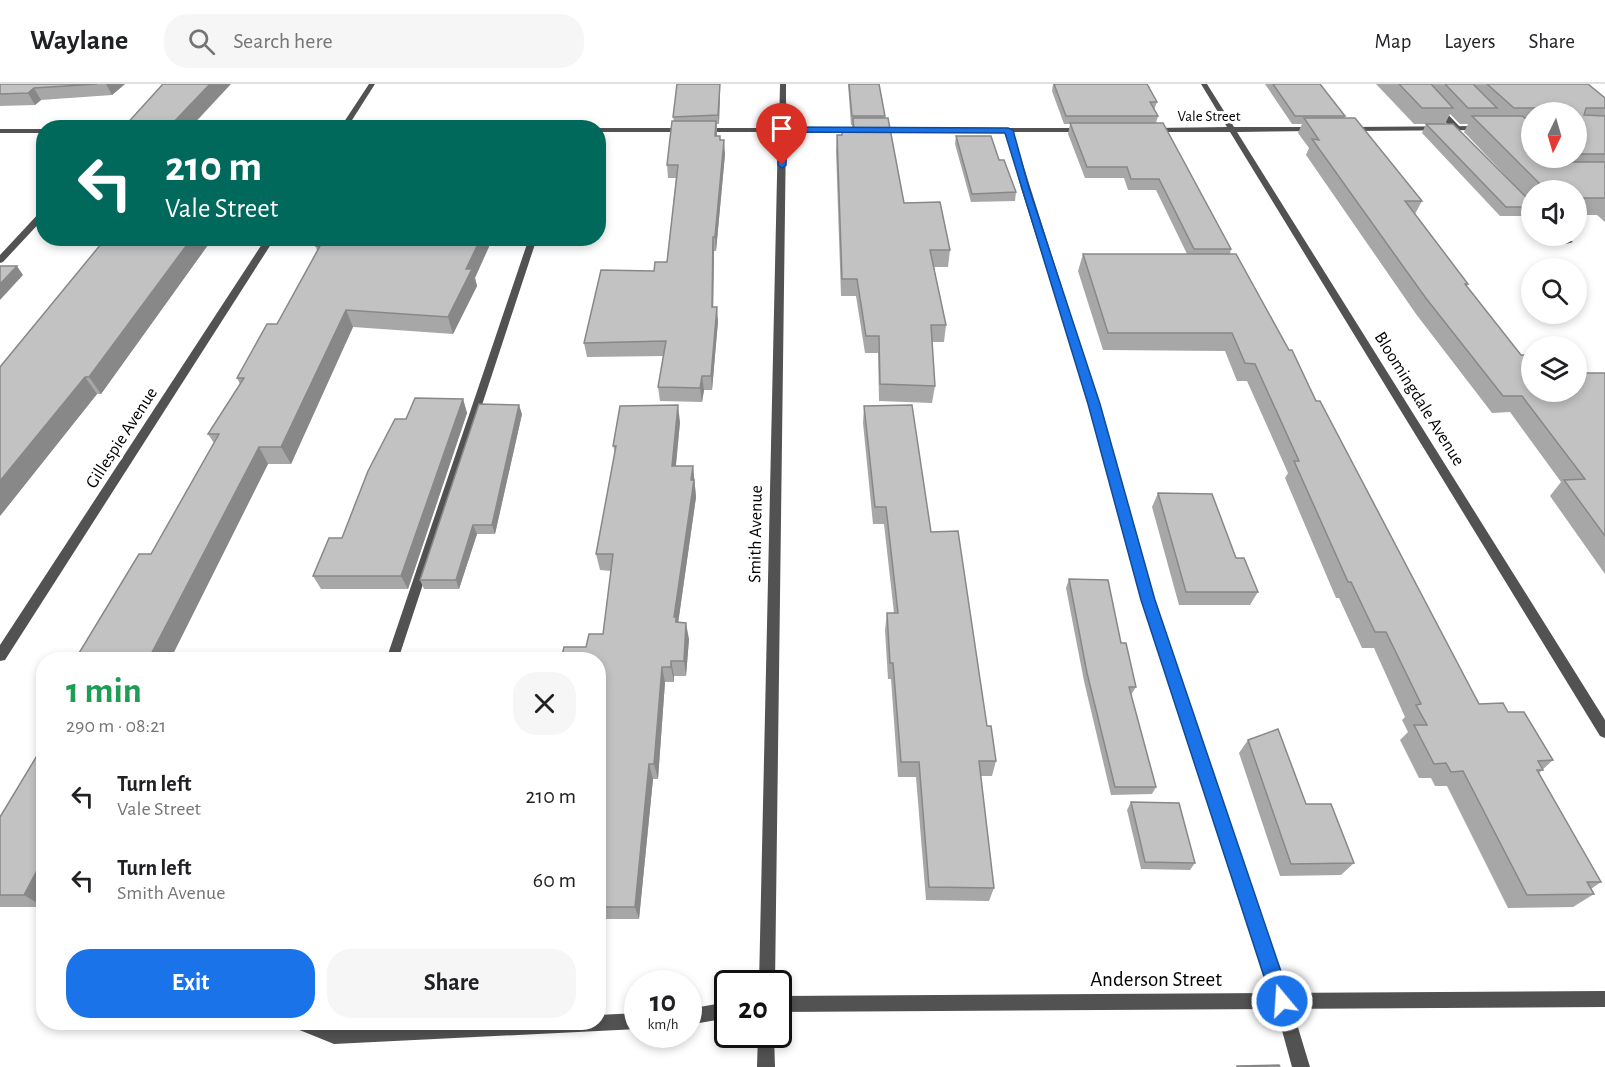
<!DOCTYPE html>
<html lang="en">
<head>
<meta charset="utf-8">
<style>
	:root { --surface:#fff; --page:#f6f6f6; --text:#202124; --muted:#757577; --line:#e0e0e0; --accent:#1a73e8 }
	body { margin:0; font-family:"Alegreya Sans",sans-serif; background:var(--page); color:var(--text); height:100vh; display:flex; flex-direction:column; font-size:22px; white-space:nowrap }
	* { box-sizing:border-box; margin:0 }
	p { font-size:20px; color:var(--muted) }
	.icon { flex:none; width:33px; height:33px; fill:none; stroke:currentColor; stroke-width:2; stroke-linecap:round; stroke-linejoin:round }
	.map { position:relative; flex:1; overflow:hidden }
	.side { position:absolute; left:36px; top:568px; width:570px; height:378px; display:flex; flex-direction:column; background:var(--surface); border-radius:24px; box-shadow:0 3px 9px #0003 }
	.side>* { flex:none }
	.guide { position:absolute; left:36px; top:36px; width:570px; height:126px; border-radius:24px; box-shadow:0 3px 9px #0003; background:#00695c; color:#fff; overflow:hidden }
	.needle { width:39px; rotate:185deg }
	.controls { position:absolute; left:1521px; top:18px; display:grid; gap:12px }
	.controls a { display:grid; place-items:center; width:66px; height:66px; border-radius:50%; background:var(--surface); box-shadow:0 3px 9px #0003; font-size:30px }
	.speed { position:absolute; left:624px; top:886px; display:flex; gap:12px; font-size:30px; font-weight:700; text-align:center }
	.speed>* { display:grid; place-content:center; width:78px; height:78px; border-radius:50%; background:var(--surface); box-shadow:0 3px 9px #0003; line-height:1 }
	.speed small { font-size:15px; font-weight:400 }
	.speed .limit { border:3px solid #111; border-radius:9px; background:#fff; color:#111 }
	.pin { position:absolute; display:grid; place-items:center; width:51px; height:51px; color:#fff; margin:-62px -26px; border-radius:50% 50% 50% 0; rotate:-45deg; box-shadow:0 0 6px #0007 }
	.pin .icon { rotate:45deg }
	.me { position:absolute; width:66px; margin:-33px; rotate:342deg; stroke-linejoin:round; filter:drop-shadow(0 0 4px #0008) }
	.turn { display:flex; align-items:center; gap:21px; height:126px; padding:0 30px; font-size:27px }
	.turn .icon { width:78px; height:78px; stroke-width:2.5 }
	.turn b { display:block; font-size:42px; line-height:51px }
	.round { display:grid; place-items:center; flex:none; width:63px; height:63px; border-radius:24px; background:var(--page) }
	.summary { display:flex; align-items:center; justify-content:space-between; height:102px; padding:0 30px }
	h1 { font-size:36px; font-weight:700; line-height:45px; color:#1e9e55 }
	.action { display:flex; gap:12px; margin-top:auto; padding:12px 30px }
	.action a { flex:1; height:69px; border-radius:24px; background:var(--accent); color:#fff; font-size:24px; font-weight:700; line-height:69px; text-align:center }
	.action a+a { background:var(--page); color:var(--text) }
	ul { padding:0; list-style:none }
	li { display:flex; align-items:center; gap:18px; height:84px; padding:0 30px }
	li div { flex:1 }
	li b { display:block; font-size:22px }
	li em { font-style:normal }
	header { display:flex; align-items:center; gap:36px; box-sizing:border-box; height:84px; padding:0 30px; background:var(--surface); border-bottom:2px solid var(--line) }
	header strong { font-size:28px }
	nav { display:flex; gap:33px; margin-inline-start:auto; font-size:21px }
	.search { width:420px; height:54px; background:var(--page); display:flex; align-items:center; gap:15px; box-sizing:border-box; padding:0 21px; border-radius:24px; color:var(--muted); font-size:22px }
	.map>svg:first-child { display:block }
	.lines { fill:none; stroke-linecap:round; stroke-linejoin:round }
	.service { fill:#525252; fill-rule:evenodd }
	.minor { fill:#525252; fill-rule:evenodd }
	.wall { fill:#a7a7a7; fill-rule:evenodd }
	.shaded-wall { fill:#888 }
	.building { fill:#c2c2c2; stroke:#888; stroke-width:1.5 }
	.route { fill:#1a73e8; stroke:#114b97; stroke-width:1.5 }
	.labels { text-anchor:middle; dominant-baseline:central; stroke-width:6; stroke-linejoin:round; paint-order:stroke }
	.far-street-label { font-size:15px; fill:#000; stroke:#fff }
	.street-label { font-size:18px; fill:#000; stroke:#fff }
	.near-street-label { font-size:21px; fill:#000; stroke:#fff }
</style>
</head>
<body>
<header>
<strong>Waylane</strong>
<div class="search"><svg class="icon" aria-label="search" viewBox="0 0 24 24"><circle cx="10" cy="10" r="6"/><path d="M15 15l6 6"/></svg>Search here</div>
<nav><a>Map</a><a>Layers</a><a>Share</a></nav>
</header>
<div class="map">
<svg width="1605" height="983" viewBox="0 0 1605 983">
	<rect width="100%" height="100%" fill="#fff"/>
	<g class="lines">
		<!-- service -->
		<path class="service" d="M 1435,23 L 1441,23 L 1460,43 L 1460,47 L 1454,47 L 1435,27 Z
			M 1005,44 L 1012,46 L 1099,320 L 1154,516 L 1290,917 L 1310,983 L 1292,983 L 1274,917 L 1142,516 L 1089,320 L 1021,104 Z
			M 41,127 L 44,127 L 44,134 L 3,178 L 0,179 L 0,171 Z
			M 1553,152 L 1563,152 L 1573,158 L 1566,160 Z
			M 529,154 L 537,154 L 398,576 L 386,576 Z
			M 728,918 L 728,934 L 688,941 L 688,925 Z
			M 638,929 L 638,945 L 334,960 L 297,945 L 295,939 L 323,939 L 334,944 L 428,939 L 598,939 L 598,931 Z"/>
		<!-- minor -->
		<path class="minor" d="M 369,0 L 375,0 L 347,44 L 340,44 Z
			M 780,0 L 786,0 L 786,44 L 1083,44 L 1087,46 L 1083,48 L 786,48 L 775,900 L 759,900 L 778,48 L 598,48 L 598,44 L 779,44 Z
			M 1201,0 L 1207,0 L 1234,43 L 1314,43 L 1318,45 L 1314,47 L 1237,48 L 1605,636 L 1605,654 L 1600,652 L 1230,48 L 1152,48 L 1148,46 L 1152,44 L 1227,43 Z
			M 1482,42 L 1486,44 L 1485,46 L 1350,47 L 1346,45 L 1350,43 Z
			M 0,45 L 44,45 L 44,49 L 0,49 Z
			M 266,154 L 275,154 L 5,576 L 0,577 L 0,561 Z
			M 1605,907 L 1605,923 L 778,928 L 778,912 Z
			M 758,951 L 774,951 L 775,983 L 757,983 Z"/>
	</g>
	<!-- wall -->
	<path class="wall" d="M 0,0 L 125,0 L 112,11 L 41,16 L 35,21 L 0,22 Z
		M 720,0 L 719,40 L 717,40 L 717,52 L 721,56 L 725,70 L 716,167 L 714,167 L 713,223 L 718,237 L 712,306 L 704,306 L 702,318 L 660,317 L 658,303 L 664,272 L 587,273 L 584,259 L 654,187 L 667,178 L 676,94 L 668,94 L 667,81 L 674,37 L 673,33 Z
		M 848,0 L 879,0 L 885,34 L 904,119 L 950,166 L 948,183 L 934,183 L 946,241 L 944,258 L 932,258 L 935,302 L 932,319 L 879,317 L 878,269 L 865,269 L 856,212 L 841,212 L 836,67 L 837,51 L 842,51 L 842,47 L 852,47 L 852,41 L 851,41 Z
		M 1053,0 L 1157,18 L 1154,26 L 1158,32 L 1156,39 L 1231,165 L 1230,170 L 1316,317 L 1479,620 L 1508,628 L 1553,676 L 1539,689 L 1601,798 L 1591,805 L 1594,810 L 1573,823 L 1508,824 L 1447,702 L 1435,702 L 1431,694 L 1419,694 L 1400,656 L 1408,648 L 1402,636 L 1405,633 L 1374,564 L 1362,564 L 1339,514 L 1336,514 L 1285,394 L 1288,389 L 1247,297 L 1237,297 L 1225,267 L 1103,266 L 1078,187 L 1083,170 L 1187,170 L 1156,106 L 1128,106 L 1124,94 L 1085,94 L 1068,50 L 1070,40 L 1064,40 L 1052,7 Z
		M 1265,0 L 1320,0 L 1345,32 L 1344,34 L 1422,117 L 1415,130 L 1468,200 L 1467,202 L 1532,308 L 1605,289 L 1605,490 L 1550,412 L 1561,398 L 1510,328 L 1492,329 L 1416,230 L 1306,71 L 1309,64 L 1298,49 L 1302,40 L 1292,40 Z
		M 1376,0 L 1588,0 L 1605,14 L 1605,138 L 1597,131 L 1576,131 L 1576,106 L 1532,106 L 1532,130 L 1531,132 L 1500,132 L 1422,49 L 1426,40 L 1520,107 L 1464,48 L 1468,40 L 1460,40 L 1450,30 L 1445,40 L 1414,40 ZM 1532,28 L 1576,28 L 1576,74 L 1532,74 Z
		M 956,52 L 999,76 L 1016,108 L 1015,117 L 971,118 L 955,60 Z
		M 106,154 L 213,154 L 101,310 L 97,310 L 0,432 Z
		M 320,154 L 475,194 L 477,202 L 453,250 L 353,243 L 291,380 L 268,380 L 170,576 L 78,576 L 76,574 L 151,470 L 214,359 L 208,350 L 240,300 L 237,294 L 277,240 L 317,167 L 316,162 Z
		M 463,315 L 467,329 L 408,505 L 321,505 L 313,492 L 342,454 L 406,335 Z
		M 864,322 L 931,448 L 996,677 L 992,692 L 981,692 L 994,804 L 989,817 L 926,816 L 916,693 L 898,693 L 891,595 L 888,595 L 885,546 L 887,529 L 894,529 L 884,440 L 873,440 L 863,339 Z
		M 522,330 L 495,450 L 477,450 L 459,505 L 424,505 L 420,496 Z
		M 680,338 L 676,382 L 693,382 L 696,413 L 678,539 L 689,555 L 686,592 L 674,592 L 674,598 L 665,598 L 658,695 L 653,695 L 639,835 L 598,835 L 598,576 L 586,563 L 603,550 L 611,487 L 600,486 L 596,470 L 615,368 L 613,362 Z
		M 1158,409 L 1258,508 L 1250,521 L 1179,521 L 1152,423 Z
		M 1069,495 L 1121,559 L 1136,603 L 1131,611 L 1156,703 L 1152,710 L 1111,711 L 1084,597 L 1066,504 Z
		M 1248,656 L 1306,720 L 1354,779 L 1341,791 L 1280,792 L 1239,669 Z
		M 44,660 L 44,823 L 0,823 L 0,733 Z
		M 1131,718 L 1195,779 L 1190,786 L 1141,785 L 1127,726 Z"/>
	<!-- shaded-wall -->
	<path class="shaded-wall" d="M 106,0 L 125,0 L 112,11 Z
		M 210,0 L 231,0 L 190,44 L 168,44 Z
		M 720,0 L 720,8 L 719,40 L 718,31 Z
		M 34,4 L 41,16 L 35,21 L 28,9 Z
		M 716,37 L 717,50 L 716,66 L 715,52 Z
		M 724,56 L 725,70 L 716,167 L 715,153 Z
		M 713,153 L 714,167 L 713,237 L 712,223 Z
		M 192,154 L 213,154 L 101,310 L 89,293 Z
		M 481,154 L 493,154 L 475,194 L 477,202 L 453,250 L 448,233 L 466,185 Z
		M 17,182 L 23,191 L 0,216 L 0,200 Z
		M 717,223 L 718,237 L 712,306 L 711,292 Z
		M 346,226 L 353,243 L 291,380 L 281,363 Z
		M 702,292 L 704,306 L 702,318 L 700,304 Z
		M 85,293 L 97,310 L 0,432 L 0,397 Z
		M 463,315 L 467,329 L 408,505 L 401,492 Z
		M 519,321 L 522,330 L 495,450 L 492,441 Z
		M 678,321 L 680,338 L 674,399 L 672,382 Z
		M 259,363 L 268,380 L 170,576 L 148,576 Z
		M 693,382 L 696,413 L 677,547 L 674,533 Z
		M 473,441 L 477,450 L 459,505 L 456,496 Z
		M 686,539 L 689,555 L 686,592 L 684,577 Z
		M 671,577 L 674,592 L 674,598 L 671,583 Z
		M 662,583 L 665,598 L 658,695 L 654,680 Z
		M 649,680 L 653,695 L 639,835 L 635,823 Z
		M 44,773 L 44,823 L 24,811 Z"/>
	<!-- building -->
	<path class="building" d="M 0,0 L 97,0 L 34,4 L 28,9 L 0,10 Z
		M 163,0 L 210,0 L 168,44 L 123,44 Z
		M 677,0 L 720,0 L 718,31 L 673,33 Z
		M 849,0 L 879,0 L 885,32 L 852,32 Z
		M 1054,0 L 1147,0 L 1157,18 L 1150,18 L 1158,32 L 1066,32 Z
		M 1273,0 L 1320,0 L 1345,32 L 1295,32 Z
		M 1399,0 L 1431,0 L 1453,24 L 1422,24 Z
		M 1445,0 L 1473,0 L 1497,24 L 1468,24 Z
		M 1487,0 L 1588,0 L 1605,14 L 1605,24 L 1586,24 L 1584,31 L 1605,32 L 1605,70 L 1577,70 L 1576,69 L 1576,28 L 1543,28 L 1543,24 L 1514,24 Z
		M 1472,32 L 1522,32 L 1532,39 L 1532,74 L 1566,74 L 1570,78 L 1605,78 L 1605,114 L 1576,114 L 1576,106 L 1544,106 L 1544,104 Z
		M 853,34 L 888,34 L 904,119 L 940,118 L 950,166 L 930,166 L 946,241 L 931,241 L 935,302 L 880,300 L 879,252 L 866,252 L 857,195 L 842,195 L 837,51 L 842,51 L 842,47 L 854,47 Z
		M 1304,34 L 1355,34 L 1422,117 L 1405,117 L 1468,200 L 1465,200 L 1521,271 L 1528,271 L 1532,275 L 1532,308 L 1576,308 L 1576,289 L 1605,289 L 1605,452 L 1564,396 L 1585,395 L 1522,312 L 1503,312 L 1425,213 L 1312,55 L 1319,56 Z
		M 672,37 L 716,37 L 715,52 L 720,52 L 720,56 L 724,56 L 715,153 L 713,153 L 712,223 L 717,223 L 711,292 L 702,292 L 700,304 L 658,303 L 666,257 L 584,259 L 601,186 L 654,187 L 655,178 L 667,178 L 678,81 L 667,81 Z
		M 1070,39 L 1163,39 L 1231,165 L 1194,165 L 1159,95 L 1131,95 L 1127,83 L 1087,83 Z
		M 1426,40 L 1453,40 L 1532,119 L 1532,123 L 1506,123 Z
		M 956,52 L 991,52 L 999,76 L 1004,76 L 1016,108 L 972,110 Z
		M 106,154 L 192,154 L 89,293 L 85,293 L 0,397 L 0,283 Z
		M 320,154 L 481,154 L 466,185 L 472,185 L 448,233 L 346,226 L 281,363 L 259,363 L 148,576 L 90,576 L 91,574 L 76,574 L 139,470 L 151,470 L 219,350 L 208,350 L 244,294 L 237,294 L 267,240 L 277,240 L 320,162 L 316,162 Z
		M 1083,170 L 1236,170 L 1289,266 L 1292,266 L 1316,317 L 1320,317 L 1479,620 L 1503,619 L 1508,628 L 1524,628 L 1553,676 L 1538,677 L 1543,686 L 1537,686 L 1601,798 L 1587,798 L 1594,810 L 1527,811 L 1463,687 L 1451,688 L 1446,679 L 1434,680 L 1414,641 L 1427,641 L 1416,621 L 1421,620 L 1386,548 L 1375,548 L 1351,498 L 1348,498 L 1294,377 L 1299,377 L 1255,280 L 1245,279 L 1232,249 L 1108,249 Z
		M 0,182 L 17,182 L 0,200 Z
		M 415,314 L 463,315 L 401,492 L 313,492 L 329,454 L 342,454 L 368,387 L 395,335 L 406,335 Z
		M 479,320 L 519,321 L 492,441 L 473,441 L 456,496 L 420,496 Z
		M 678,321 L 672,382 L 693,382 L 691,396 L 694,396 L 674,533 L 676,533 L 676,538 L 686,539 L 684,577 L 671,577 L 671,583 L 662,583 L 654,680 L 649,680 L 635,823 L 598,823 L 598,576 L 561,576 L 564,563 L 586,563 L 589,550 L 603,550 L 613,470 L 596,470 L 616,362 L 613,362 L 620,322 Z
		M 912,321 L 931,448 L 958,447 L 987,642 L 991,642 L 996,677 L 979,677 L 994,804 L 929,803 L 919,678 L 901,678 L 893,579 L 890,579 L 887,529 L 898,529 L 886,423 L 875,423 L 864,322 Z
		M 1158,409 L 1212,410 L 1236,474 L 1244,474 L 1258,508 L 1186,508 Z
		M 1069,495 L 1108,496 L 1121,559 L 1126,559 L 1136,603 L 1129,603 L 1156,703 L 1115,703 L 1087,589 Z
		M 1278,645 L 1306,720 L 1331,720 L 1354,779 L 1291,780 L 1248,656 Z
		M 44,660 L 44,773 L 24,811 L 0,811 L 0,733 Z
		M 1131,718 L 1179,719 L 1195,779 L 1145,778 Z
		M 1279,981 L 1280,983 L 1237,983 L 1237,982 Z"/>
	<!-- route -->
	<path class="route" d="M 782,43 L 1008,44 L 1013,46 L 1029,104 L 1100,320 L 1155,516 L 1291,917 L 1288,923 L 1282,926 L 1275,923 L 1272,917 L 1141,516 L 1088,320 L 1005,49 L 787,48 L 786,81 L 782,84 L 778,81 L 778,46 Z"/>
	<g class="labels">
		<!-- far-street labels -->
		<g class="far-street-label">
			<text x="1209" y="32">Vale Street</text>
		</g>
		<!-- street labels -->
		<g class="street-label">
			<text transform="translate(1419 315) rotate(58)">Bloomingdale Avenue</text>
			<text transform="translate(122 354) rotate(-57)">Gillespie Avenue</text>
			<text transform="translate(756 450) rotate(-89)">Smith Avenue</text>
		</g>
		<!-- near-street labels -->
		<g class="near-street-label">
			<text x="1156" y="895">Anderson Street</text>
		</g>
	</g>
</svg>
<div class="controls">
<a><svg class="needle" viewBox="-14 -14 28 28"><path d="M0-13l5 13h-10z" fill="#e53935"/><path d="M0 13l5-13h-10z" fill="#757577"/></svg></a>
<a><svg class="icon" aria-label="sound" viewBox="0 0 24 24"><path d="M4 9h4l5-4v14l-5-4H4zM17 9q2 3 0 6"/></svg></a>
<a><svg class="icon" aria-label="search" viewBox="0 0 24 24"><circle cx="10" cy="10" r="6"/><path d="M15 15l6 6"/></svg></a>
<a><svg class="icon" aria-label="layers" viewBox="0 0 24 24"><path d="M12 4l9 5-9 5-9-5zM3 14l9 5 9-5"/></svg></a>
</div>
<div class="speed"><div>10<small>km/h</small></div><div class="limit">20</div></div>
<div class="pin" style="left:782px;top:81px;background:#d93025"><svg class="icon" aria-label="arrive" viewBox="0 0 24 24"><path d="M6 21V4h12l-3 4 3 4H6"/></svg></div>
<svg class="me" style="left:1282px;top:917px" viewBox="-20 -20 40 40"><circle r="17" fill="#1a73e8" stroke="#fff" stroke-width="3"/><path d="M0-11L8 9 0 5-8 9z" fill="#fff"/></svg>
<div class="guide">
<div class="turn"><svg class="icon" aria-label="left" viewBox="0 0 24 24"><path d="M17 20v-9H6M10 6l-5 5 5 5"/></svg><div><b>210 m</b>Vale Street</div></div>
</div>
<section class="side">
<div class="summary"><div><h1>1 min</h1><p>290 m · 08:21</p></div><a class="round"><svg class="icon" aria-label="close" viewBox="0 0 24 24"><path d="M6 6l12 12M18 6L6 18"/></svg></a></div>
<ul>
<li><svg class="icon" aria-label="left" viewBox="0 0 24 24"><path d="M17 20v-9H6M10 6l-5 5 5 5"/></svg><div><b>Turn left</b><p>Vale Street</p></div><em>210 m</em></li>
<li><svg class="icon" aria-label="left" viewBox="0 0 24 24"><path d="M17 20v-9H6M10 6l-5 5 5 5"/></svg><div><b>Turn left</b><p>Smith Avenue</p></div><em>60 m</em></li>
</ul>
<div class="action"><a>Exit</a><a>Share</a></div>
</section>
</div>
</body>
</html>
